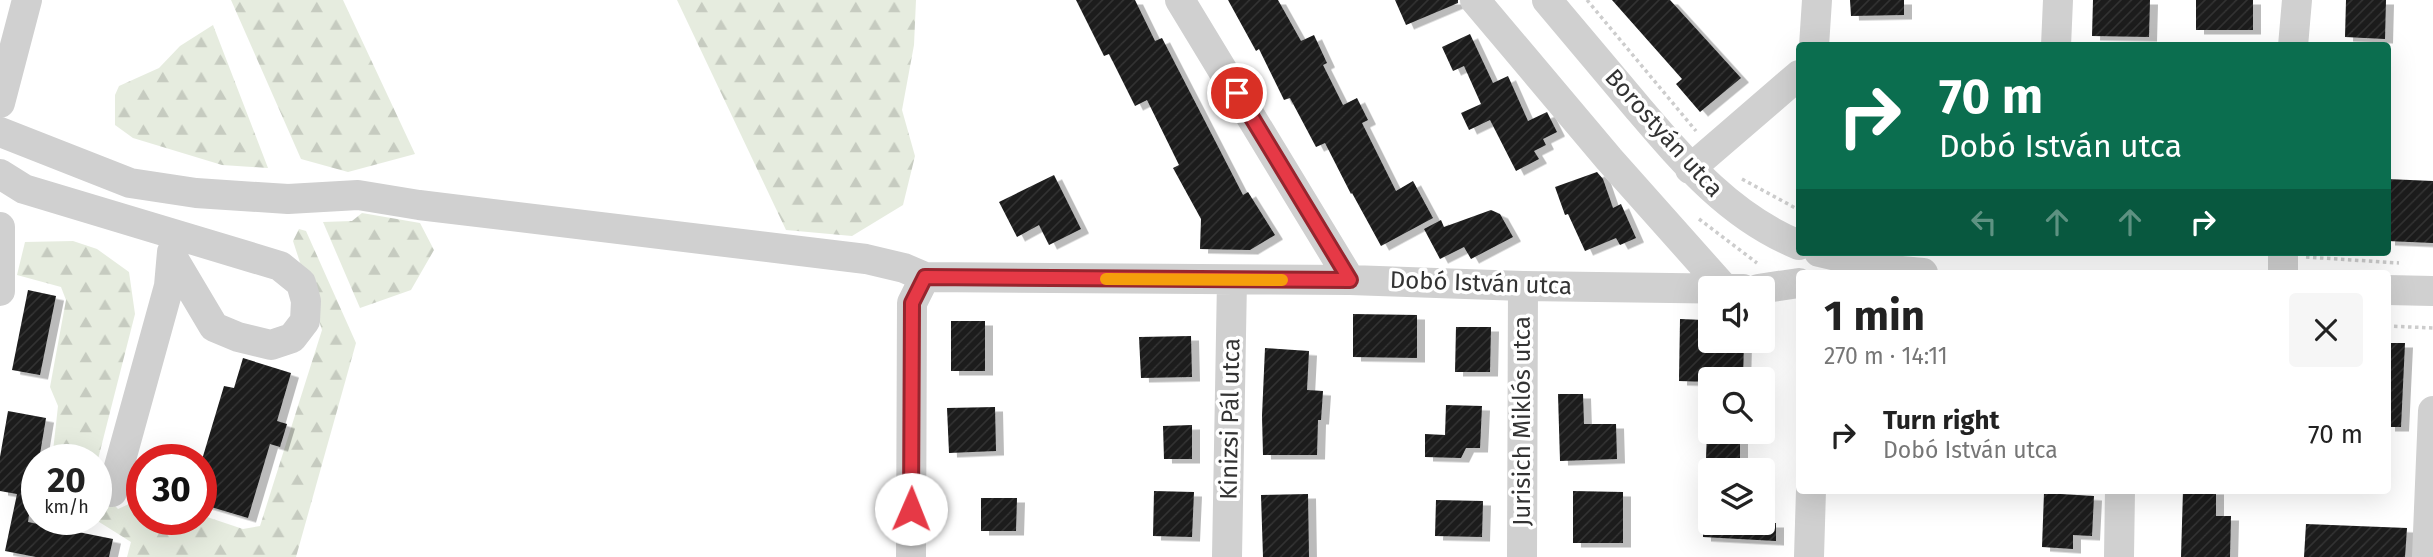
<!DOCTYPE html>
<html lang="en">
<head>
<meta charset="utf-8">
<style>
	:root { --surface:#fff; --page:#f6f6f6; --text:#222; --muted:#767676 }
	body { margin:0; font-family:"Fira Sans",sans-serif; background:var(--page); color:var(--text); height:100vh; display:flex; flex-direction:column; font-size:26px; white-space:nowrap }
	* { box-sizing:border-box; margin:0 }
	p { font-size:23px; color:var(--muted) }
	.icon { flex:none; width:38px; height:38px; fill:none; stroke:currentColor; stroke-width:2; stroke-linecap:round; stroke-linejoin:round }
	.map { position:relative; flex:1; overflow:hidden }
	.drawer { position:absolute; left:1796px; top:270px; width:595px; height:224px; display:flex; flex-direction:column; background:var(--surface); border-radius:7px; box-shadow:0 7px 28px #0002 }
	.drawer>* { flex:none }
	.guide { position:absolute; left:1796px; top:42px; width:595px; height:214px; border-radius:7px; box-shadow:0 7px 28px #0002; background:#0b6e4f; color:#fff; overflow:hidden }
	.buttons { position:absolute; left:1698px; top:276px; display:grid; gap:14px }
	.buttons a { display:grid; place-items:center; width:77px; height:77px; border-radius:7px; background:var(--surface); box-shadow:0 7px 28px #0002; font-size:35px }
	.speed { position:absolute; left:21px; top:444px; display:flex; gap:14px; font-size:35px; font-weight:700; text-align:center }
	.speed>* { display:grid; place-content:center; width:91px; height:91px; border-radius:50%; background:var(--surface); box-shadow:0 7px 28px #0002; line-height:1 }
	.speed small { font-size:18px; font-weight:400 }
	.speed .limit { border:10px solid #d22; background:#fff; color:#111 }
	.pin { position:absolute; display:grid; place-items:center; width:60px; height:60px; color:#fff; margin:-30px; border:4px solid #fff; border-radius:50%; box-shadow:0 2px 7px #0007 }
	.me { position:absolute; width:77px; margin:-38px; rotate:1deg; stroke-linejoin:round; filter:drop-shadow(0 0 5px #0008) }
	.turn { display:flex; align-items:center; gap:24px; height:147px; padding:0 28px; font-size:32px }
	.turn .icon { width:91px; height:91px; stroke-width:2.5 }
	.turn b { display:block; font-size:49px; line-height:60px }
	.lanes { display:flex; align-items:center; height:66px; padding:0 28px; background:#0003; justify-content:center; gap:35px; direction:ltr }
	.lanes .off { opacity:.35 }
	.round { display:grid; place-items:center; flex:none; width:74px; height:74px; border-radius:7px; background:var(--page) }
	.headline { display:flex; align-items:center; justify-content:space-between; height:119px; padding:0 28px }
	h1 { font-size:42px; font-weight:700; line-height:52px }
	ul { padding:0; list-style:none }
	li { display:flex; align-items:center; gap:21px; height:91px; padding:0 28px }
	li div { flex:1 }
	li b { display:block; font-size:26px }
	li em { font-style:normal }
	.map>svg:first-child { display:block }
	.forest { fill:url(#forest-firs) }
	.building { fill:url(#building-hatch); filter:url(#shadow) }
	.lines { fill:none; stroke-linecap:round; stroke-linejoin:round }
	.path { stroke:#cdcdcd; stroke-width:3.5; stroke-dasharray:3.5 3.5; stroke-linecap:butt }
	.minor { stroke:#d0d0d0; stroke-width:30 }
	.route-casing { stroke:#96252e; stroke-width:18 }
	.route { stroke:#e63946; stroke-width:12 }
	.slow { stroke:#f59e0b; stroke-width:12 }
	.labels { text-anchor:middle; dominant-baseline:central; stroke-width:7; stroke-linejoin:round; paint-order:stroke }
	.street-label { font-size:24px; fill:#333; stroke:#fff }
</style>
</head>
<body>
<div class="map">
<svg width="2433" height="557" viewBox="0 0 2433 557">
	<defs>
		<pattern id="forest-firs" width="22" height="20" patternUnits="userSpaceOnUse" patternTransform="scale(1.75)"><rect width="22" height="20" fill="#e6ecdf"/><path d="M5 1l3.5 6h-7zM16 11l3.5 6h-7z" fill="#c6cbc0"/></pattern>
		<pattern id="building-hatch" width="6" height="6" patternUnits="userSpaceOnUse" patternTransform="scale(1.75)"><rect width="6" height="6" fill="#1a1a1a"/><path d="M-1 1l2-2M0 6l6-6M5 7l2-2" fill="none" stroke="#333"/></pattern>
		<filter id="shadow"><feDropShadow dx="8" dy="4.5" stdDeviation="0" flood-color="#0004"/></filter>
	</defs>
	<rect width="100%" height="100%" fill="#fff"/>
	<!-- forest -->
	<path class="forest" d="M 231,0 L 343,0 L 415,154 L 348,172 L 301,159 Z
		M 677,0 L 916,0 L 914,45 L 902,110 L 915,156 L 903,205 L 852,236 L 786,230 Z
		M 213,25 L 268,168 L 222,165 L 133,138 L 115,125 L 115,95 L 119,86 L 159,68 L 180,46 Z
		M 362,213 L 420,223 L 434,250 L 411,290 L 360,308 L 323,222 L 352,221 Z
		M 299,229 L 306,231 L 356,343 L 296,557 L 127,557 L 131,542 L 96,520 L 96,472 L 99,489 L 118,509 L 142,498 L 142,520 L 201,520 L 201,515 L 243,529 L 260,526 L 322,330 L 293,241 Z
		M 73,241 L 97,249 L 129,272 L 135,314 L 96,467 L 96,460 L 52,460 L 58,406 L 50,387 L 66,300 L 61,287 L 17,275 L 25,242 Z"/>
	<!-- building -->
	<path class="building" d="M 1076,0 L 1135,0 L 1155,41 L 1162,38 L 1243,195 L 1248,192 L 1275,235 L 1250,250 L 1200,249 L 1201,219 L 1173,168 L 1179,165 L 1147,100 L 1135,106 L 1109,54 L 1104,56 Z
		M 1228,0 L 1278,0 L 1301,41 L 1314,35 L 1327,63 L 1323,65 L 1343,105 L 1357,98 L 1368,120 L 1362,123 L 1396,191 L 1413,181 L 1433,218 L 1381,246 L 1352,193 L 1351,194 L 1325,143 L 1316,147 L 1290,98 L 1284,100 L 1259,49 L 1256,51 Z
		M 1395,0 L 1458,0 L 1458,3 L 1406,25 Z
		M 1612,0 L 1670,0 L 1741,78 L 1700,112 L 1676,84 L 1682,79 Z
		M 1850,0 L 1904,0 L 1904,15 L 1851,16 Z
		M 2093,0 L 2150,0 L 2149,37 L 2092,36 Z
		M 2196,0 L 2253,0 L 2253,30 L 2196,30 Z
		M 2346,0 L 2386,0 L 2385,39 L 2345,37 Z
		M 1470,34 L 1493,83 L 1508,76 L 1528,121 L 1547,112 L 1557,132 L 1543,139 L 1546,145 L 1534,151 L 1539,159 L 1516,171 L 1490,120 L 1469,130 L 1461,113 L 1481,104 L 1464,66 L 1453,71 L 1442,47 Z
		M 1597,172 L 1603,179 L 1613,208 L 1621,204 L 1636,238 L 1620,245 L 1616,238 L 1585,251 L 1568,214 L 1565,215 L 1555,187 Z
		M 1054,175 L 1081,229 L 1049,245 L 1039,225 L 1017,237 L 999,202 Z
		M 2387,179 L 2433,181 L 2433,243 L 2387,241 Z
		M 1491,210 L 1500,214 L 1513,237 L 1471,259 L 1464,247 L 1440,259 L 1424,229 L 1441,220 L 1444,227 Z
		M 28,290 L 56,296 L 40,375 L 12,370 Z
		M 1353,314 L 1417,315 L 1417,358 L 1353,357 Z
		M 1680,319 L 1704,320 L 1703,336 L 1710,336 L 1710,341 L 1744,341 L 1743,380 L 1710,380 L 1710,382 L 1679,381 Z
		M 951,321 L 985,321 L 985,371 L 951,371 Z
		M 1456,327 L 1491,327 L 1490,372 L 1455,372 Z
		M 1191,336 L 1192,377 L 1141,378 L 1139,337 Z
		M 2387,343 L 2405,343 L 2401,427 L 2387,427 Z
		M 1265,348 L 1309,351 L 1307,390 L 1323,391 L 1321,420 L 1318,420 L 1317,455 L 1263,455 L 1262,416 Z
		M 243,358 L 291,373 L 277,421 L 287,424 L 280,447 L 270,444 L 248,518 L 201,504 L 210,471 L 201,468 L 201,463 L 224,386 L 234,388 Z
		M 1558,394 L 1583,394 L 1584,424 L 1616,424 L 1617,459 L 1560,461 Z
		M 1446,405 L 1482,406 L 1480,448 L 1466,448 L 1461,458 L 1425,457 L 1425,434 L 1445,435 Z
		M 995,407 L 996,451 L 949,453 L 947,408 Z
		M 8,411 L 46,418 L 39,460 L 37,460 L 28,522 L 113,539 L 109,557 L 36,557 L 5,551 L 17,494 L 0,491 L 0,457 Z
		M 1192,425 L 1192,459 L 1164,459 L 1163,426 Z
		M 1707,432 L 1740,432 L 1740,459 L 1706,458 Z
		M 2183,490 L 2216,490 L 2216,516 L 2231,516 L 2230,557 L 2181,557 Z
		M 1154,491 L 1194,492 L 1192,537 L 1153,536 Z
		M 1573,491 L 1623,492 L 1623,543 L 1573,543 Z
		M 2044,493 L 2094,496 L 2092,536 L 2073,535 L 2073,549 L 2042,547 Z
		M 1308,494 L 1309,557 L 1263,557 L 1261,495 Z
		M 981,498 L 1017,498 L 1016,531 L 981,531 Z
		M 1436,500 L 1483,501 L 1482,537 L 1435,536 Z
		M 1703,523 L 1776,523 L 1776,541 L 1703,537 Z
		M 2306,524 L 2407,528 L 2405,557 L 2304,557 Z"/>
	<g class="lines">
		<!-- path -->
		<path class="path" d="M 1587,0 L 1696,131
			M 1742,179 L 1799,210
			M 1699,219 L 1757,263
			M 2154,252 L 2260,254
			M 2306,257 L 2399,263
			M 2387,326 L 2433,328"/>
		<!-- minor -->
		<path class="minor" d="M 1180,0 L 1350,280
			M 1475,0 L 1609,159 L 1723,287
			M 1547,0 C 1577,36 1607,71 1637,107 C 1684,162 1730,217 1799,245
			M 1814,46 L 1817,0
			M 2056,46 L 2058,0
			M 2293,46 L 2297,0
			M 0,103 L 27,0
			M 0,132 L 130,183 L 196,193 L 288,199 L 358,195 L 419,205 L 866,259 L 904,268 L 925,277 L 1350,280 L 1523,286 L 1743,289
			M 1690,169 L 1799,75
			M 0,174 L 24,189 L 280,266 L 301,283 L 306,301 L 305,321 L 292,338 L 271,345 L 238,337 L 214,327 L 173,258
			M 0,227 L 0,291
			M 1819,252 L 1901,271 L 1923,273
			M 2283,273 L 2283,252
			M 1758,289 L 1799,283
			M 2387,290 L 2433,291
			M 112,492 L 169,286 L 172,252
			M 911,557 L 912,303 L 925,277
			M 1227,557 L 1232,280
			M 1522,557 L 1523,286
			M 1809,557 L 1811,490
			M 2119,557 L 2120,490
			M 2427,557 L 2433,411"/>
	</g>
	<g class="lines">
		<!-- route casing -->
		<g class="route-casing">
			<path id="route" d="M 911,509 L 912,303 L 925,277 L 1350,280 L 1237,93"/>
		</g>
		<!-- route -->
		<use href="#route" class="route"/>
		<!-- slow -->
		<path class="slow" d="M 1106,279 L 1282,280"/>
	</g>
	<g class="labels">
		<!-- street labels -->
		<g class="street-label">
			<text transform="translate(1664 133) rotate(48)">Borostyán utca</text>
			<text transform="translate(1481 283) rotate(2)">Dobó István utca</text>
			<text transform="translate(1230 419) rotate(-89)">Kinizsi Pál utca</text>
			<text transform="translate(1522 421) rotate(-90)">Jurisich Miklós utca</text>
		</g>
	</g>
</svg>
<div class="buttons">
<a><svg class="icon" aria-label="sound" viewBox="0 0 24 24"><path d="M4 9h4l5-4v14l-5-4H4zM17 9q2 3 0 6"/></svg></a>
<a><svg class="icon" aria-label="search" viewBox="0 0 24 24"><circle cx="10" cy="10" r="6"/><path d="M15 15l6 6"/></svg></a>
<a><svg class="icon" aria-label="layers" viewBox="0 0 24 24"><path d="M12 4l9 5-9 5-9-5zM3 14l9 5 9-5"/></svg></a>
</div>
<div class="speed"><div>20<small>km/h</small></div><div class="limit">30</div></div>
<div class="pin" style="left:1237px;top:93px;background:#d93025"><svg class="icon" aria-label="arrive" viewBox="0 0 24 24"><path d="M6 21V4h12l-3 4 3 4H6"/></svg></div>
<svg class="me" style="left:911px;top:509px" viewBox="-20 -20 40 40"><circle r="19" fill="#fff"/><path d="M0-13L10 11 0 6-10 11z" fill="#e63946"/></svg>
<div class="guide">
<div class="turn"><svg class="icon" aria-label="right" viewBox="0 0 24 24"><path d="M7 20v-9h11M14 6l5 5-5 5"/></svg><div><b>70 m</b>Dobó István utca</div></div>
<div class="lanes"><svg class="icon off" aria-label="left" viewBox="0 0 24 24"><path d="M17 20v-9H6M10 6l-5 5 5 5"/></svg><svg class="icon off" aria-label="ahead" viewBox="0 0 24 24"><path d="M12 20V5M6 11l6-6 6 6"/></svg><svg class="icon off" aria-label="ahead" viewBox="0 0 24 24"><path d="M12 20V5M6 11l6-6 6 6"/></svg><svg class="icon" aria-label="right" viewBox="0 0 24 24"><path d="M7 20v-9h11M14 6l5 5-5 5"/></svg></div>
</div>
<section class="drawer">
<div class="headline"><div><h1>1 min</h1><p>270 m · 14:11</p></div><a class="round"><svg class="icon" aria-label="close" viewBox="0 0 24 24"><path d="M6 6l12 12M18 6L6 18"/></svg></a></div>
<ul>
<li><svg class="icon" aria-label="right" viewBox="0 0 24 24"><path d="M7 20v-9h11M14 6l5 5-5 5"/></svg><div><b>Turn right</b><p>Dobó István utca</p></div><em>70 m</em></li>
</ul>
</section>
</div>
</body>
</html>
